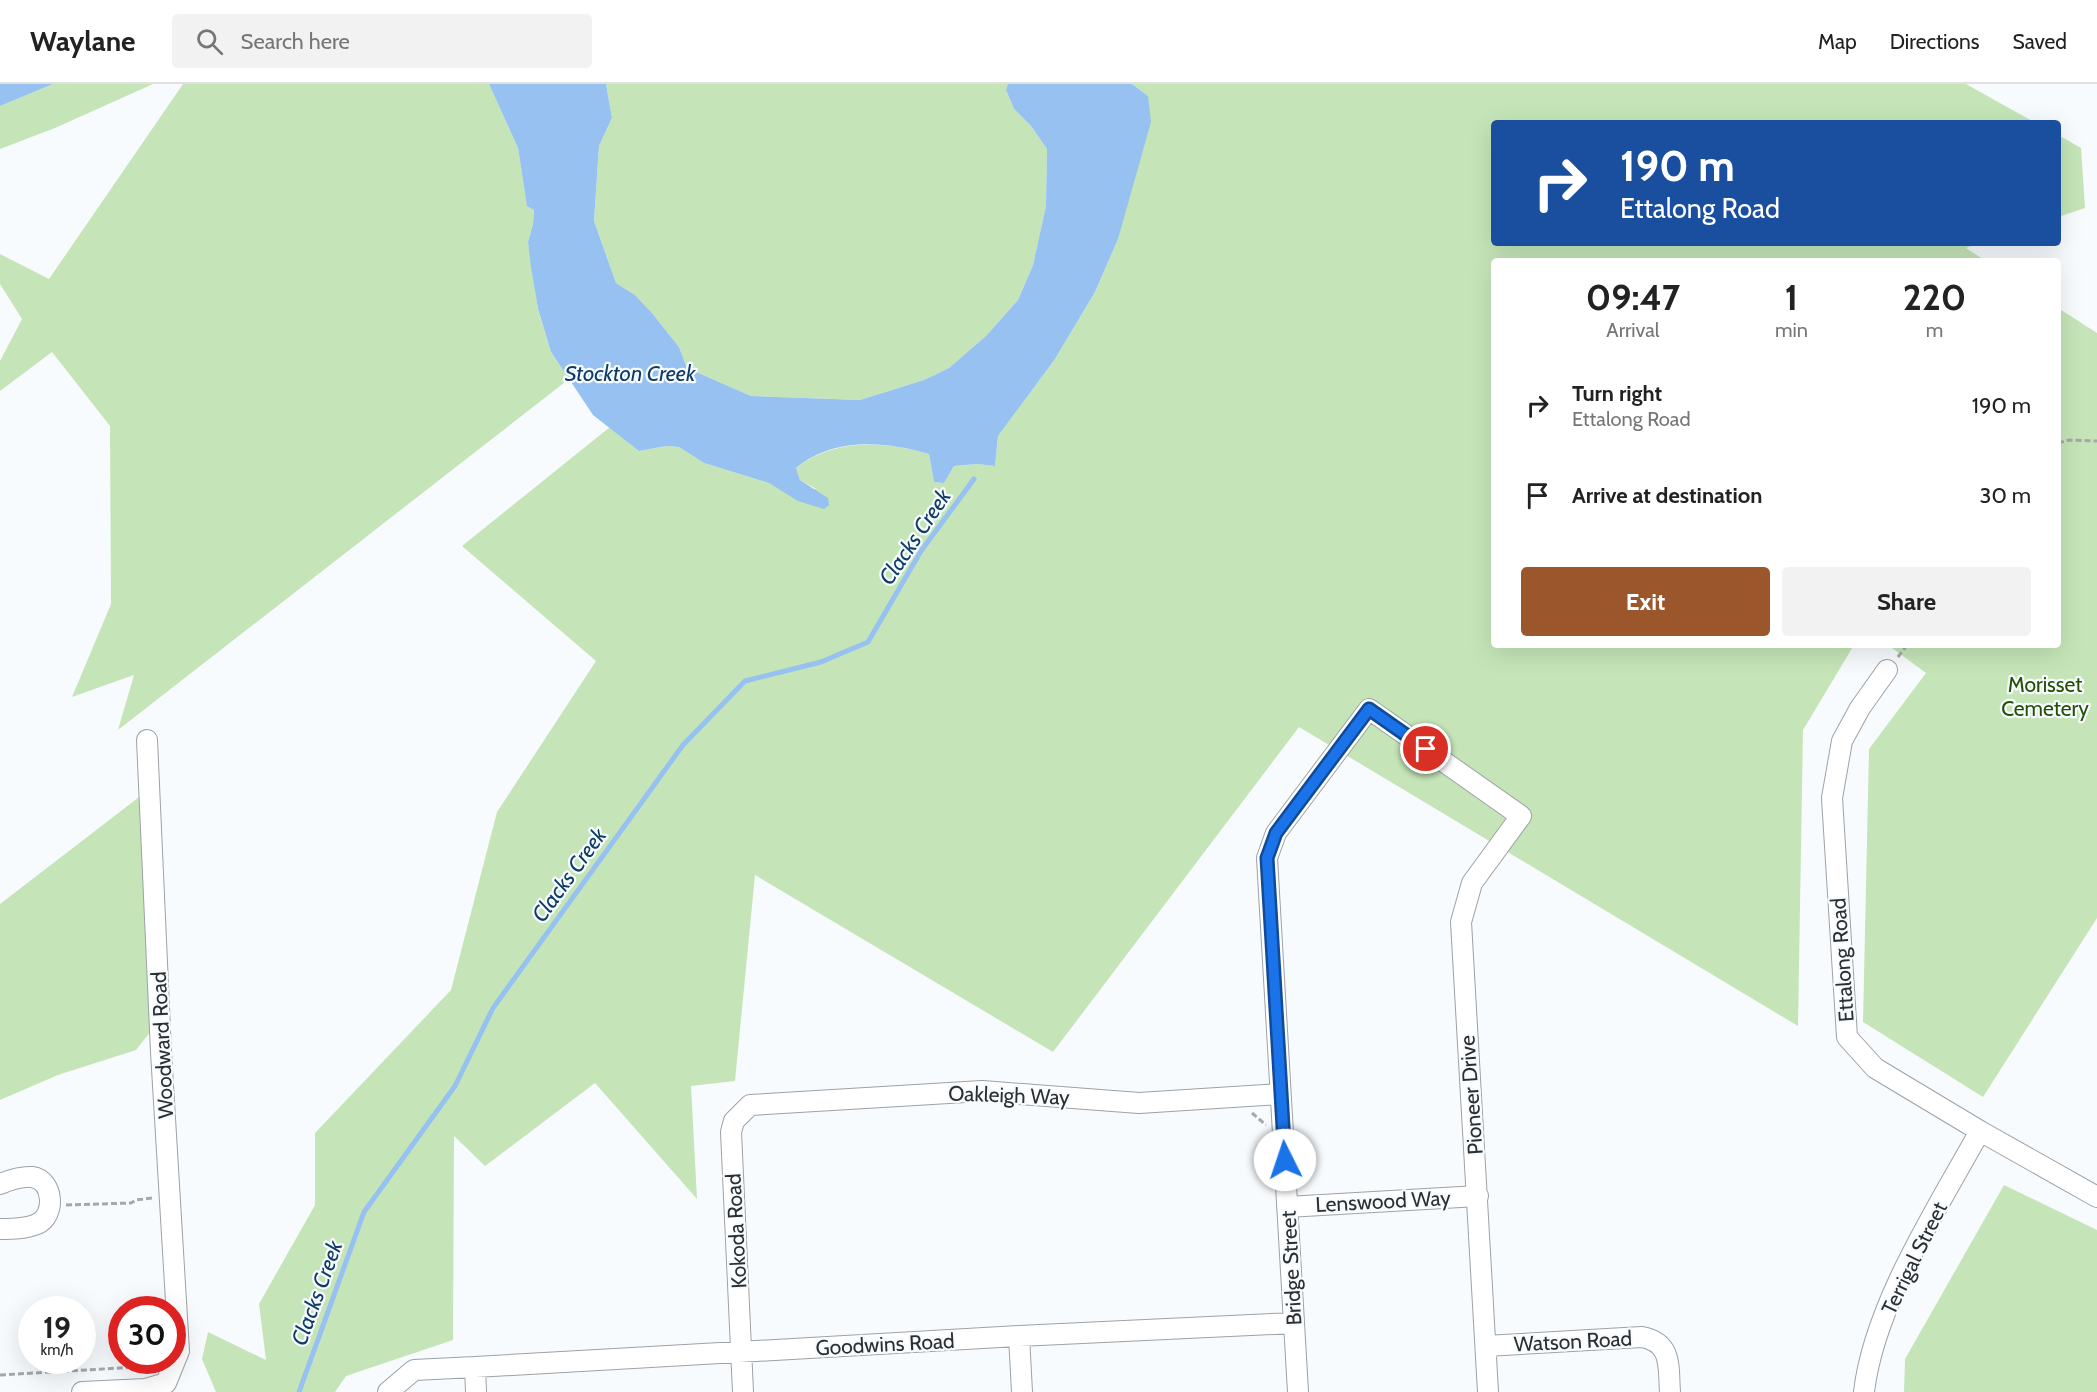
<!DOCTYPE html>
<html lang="en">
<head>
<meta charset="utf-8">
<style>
	:root { --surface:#fff; --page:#f2f2f2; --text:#222; --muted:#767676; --line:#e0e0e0; --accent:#9c562c }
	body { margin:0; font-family:Cabin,sans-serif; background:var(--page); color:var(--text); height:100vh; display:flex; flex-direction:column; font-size:22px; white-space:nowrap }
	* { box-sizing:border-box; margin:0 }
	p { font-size:20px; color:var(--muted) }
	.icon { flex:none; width:33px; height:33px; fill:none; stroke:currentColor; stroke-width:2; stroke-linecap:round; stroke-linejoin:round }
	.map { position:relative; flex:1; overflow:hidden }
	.sheet { position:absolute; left:1491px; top:174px; width:570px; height:390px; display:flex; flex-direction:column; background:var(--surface); border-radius:6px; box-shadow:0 6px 24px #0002 }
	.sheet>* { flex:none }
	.guide { position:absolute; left:1491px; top:36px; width:570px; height:126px; border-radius:6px; box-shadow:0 6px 24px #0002; background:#1a4fa0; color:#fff; overflow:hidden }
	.speed { position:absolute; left:18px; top:1212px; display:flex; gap:12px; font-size:30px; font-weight:700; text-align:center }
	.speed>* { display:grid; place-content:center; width:78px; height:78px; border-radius:50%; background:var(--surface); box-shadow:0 6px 24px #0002; line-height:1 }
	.speed small { font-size:15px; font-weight:400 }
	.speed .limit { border:9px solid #d22; background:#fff; color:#111 }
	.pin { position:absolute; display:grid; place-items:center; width:51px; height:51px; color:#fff; margin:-26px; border:3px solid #fff; border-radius:50%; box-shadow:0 2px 6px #0007 }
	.me { position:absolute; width:66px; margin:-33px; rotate:356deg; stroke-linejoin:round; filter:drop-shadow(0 0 4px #0008) }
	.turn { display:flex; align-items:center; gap:21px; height:126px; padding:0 30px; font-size:27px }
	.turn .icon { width:78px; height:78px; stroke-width:2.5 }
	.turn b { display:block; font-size:42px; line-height:51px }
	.eta { display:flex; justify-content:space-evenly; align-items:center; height:102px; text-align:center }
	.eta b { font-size:36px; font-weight:700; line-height:42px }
	.primary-button { display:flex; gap:12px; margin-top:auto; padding:12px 30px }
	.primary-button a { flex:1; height:69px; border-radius:6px; background:var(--accent); color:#fff; font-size:24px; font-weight:700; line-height:69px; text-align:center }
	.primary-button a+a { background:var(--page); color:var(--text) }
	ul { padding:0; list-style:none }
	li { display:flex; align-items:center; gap:18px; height:90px; padding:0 30px }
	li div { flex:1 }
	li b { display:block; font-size:22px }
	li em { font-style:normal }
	header { display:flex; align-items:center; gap:36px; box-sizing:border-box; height:84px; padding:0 30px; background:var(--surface); border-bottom:2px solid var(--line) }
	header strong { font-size:28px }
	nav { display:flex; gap:33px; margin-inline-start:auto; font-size:21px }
	.search { width:420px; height:54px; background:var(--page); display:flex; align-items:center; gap:15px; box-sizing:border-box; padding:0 21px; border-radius:6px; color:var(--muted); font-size:22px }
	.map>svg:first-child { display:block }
	.green { fill:#c5e5b8 }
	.water { fill:#96c1f1 }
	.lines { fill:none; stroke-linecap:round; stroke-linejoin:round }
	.stream { stroke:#96c1f1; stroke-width:5 }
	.minor-casing { stroke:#9ca2a7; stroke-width:22 }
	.path { stroke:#a5a8ab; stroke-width:3; stroke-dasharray:6 3; stroke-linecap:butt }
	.minor { stroke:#fff; stroke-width:20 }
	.route-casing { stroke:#114b97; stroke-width:15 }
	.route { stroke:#1a73e8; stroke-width:10 }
	.labels { text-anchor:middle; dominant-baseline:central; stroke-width:4.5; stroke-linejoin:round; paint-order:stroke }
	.park-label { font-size:21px; fill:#235003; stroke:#f7fbfe }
	.street-label { font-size:21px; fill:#2c2f31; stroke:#f7fbfe }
	.water-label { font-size:22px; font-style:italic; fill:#0e3b67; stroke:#f7fbfe }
</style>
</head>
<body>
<header>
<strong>Waylane</strong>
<div class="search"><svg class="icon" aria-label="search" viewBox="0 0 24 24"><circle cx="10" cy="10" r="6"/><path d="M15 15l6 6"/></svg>Search here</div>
<nav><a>Map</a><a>Directions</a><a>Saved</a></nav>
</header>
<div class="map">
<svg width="2097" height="1308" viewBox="0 0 2097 1308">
	<rect width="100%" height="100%" fill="#f7fbfe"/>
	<!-- green -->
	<path class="green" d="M 53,0 L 153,0 L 55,44 L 0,65 L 0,22 Z
		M 183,0 L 489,0 L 518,64 L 527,121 L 534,126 L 533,140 L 528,158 L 538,226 L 551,268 L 569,295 L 118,646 L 134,591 L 72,613 L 111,520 L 110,342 L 52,268 L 0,307 L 0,277 L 22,235 L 0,200 L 0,170 L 49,195 Z
		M 606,0 L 1008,0 L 1006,6 L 1014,25 L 1031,42 L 1047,65 L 1046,122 L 1033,181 L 1018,216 L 986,252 L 949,284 L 924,296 L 860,316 L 751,312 L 687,284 L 679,263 L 652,229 L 635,211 L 616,199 L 594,137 L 599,62 L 612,34 Z
		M 1132,0 L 1966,0 L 2036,39 L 1494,39 L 1494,159 L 1979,159 L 1966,164 L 1986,177 L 1494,177 L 1494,561 L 1854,561 L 1803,646 L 1798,942 L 1299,643 L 1053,968 L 755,791 L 735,997 L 691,1002 L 697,1115 L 595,999 L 485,1082 L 454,1052 L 453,1256 L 346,1292 L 335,1308 L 216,1308 L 202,1275 L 208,1248 L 266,1276 L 259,1220 L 315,1121 L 315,1049 L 451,906 L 497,728 L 596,577 L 462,462 L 610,343 L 639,367 L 666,362 L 679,363 L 704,379 L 769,399 L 783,407 L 816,405 L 800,396 L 796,384 C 835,354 884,357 929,370 L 934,398 L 944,399 L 954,382 L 977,380 L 995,382 L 998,352 L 1055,275 L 1095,208 L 1118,155 L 1148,12 Z
		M 2058,51 L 2081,64 L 2085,124 L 2058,133 Z
		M 2058,224 L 2097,249 L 2097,834 L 1983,1013 L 1863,938 L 1869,665 L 1926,589 L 1888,561 L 2058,561 Z
		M 143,710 L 151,947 L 136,966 L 58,991 L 0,1016 L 0,820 Z
		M 2004,1101 L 2097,1146 L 2097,1308 L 1904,1308 L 1905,1275 Z"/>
	<!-- water -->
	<path class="water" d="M 0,0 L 53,0 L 0,22 Z
		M 489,0 L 606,0 L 612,34 L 599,62 L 594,137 L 616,199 L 635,211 L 652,229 L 679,263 L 687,284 L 751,312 L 860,316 L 924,296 L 949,284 L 986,252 L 1018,216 L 1033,181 L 1046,122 L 1047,65 L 1031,42 L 1014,25 L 1006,6 L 1008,0 L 1132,0 L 1148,12 L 1151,38 L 1118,155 L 1095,208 L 1055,275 L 998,352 L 995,382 L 977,380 L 954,382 L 944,399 L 934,398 L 929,370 C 884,357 834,353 796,384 L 800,396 L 828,414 L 829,421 L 824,425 L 798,417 L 769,399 L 704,379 L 679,363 L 666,362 L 639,367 L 593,331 L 551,268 L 538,225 L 531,183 L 528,158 L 533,140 L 534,126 L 527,122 L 518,64 Z"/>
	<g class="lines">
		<!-- stream -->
		<path class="stream" d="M 299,1308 L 364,1128 L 455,1002 L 493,924 L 683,661 L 745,597 L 821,578 L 868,558 L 921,467 L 974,395"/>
		<!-- minor casing -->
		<g class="minor-casing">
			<path id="minor" d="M 1887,586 L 1860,624 L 1842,657 L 1832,714 L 1847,953 L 1875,984 L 1980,1047 L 2097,1113
				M 0,1100 C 10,1096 21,1092 32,1093 C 54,1096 56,1132 37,1140 C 26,1145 12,1145 0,1145
				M 1287,1123 L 1478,1112
				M 1019,1252 L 1022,1308
				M 1486,1262 L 1642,1253 C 1673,1259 1668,1283 1670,1308
				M 82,1308 L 145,1305 L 166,1299 L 179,1267 L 161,968 L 147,656
				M 388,1308 L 414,1286 L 475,1283
				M 476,1308 L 475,1283 L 1019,1252 L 1294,1239
				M 743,1308 L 731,1048 L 734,1037 L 750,1021 L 982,1007 L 1139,1019 L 1280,1010
				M 1298,1308 L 1267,774 L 1276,749 L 1369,625 L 1521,732 L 1472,799 L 1461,838 L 1488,1308
				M 1864,1308 C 1874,1221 1938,1123 1980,1047"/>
		</g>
		<!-- path -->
		<path class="path" d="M 2058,359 L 2069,356 L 2097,357
			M 1898,573 L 1907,561
			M 1252,1029 L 1266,1041
			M 66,1121 L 131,1119 L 136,1116 L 152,1114
			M 0,1291 L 154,1282"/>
		<!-- minor -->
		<use href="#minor" class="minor"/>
	</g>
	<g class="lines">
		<!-- route casing -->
		<g class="route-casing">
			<path id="route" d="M 1285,1076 L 1267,774 L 1276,749 L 1369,625 L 1426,665"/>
		</g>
		<!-- route -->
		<use href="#route" class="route"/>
	</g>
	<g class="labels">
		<!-- park labels -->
		<g class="park-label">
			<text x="2045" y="600">Morisset<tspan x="2045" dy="24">Cemetery</tspan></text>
		</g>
		<!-- street labels -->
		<g class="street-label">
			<text transform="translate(1842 876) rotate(-94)">Ettalong Road</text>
			<text transform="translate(162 961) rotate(-93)">Woodward Road</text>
			<text transform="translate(1009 1011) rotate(2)">Oakleigh Way</text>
			<text transform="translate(1471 1011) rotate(-94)">Pioneer Drive</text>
			<text transform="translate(1383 1117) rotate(-3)">Lenswood Way</text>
			<text transform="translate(736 1147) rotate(-93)">Kokoda Road</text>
			<text transform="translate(1914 1174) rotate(-64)">Terrigal Street</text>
			<text transform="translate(1291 1184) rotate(-93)">Bridge Street</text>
			<text transform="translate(1573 1257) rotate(-3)">Watson Road</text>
			<text transform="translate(885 1260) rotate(-3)">Goodwins Road</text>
		</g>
		<!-- water labels -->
		<g class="water-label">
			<text x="630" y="289">Stockton Creek</text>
			<text transform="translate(915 453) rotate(-56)">Clacks Creek</text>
			<text transform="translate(569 791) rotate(-54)">Clacks Creek</text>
			<text transform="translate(317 1209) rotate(-70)">Clacks Creek</text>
		</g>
	</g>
</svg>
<div class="speed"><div>19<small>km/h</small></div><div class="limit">30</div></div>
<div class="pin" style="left:1426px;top:665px;background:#d93025"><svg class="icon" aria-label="arrive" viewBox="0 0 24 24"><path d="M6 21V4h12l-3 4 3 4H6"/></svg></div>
<svg class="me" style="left:1285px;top:1076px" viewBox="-20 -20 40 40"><circle r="19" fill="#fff"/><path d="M0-13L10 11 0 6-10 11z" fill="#1a73e8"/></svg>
<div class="guide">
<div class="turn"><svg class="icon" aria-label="right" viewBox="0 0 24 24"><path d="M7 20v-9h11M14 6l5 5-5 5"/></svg><div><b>190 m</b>Ettalong Road</div></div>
</div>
<section class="sheet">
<div class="eta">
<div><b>09:47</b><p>Arrival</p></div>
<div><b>1</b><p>min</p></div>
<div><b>220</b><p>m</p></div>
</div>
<ul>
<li><svg class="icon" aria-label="right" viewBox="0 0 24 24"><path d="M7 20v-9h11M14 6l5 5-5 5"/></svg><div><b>Turn right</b><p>Ettalong Road</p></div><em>190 m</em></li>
<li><svg class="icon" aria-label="arrive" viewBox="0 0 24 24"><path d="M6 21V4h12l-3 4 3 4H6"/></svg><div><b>Arrive at destination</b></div><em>30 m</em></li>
</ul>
<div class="primary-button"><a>Exit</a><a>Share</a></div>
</section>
</div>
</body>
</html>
